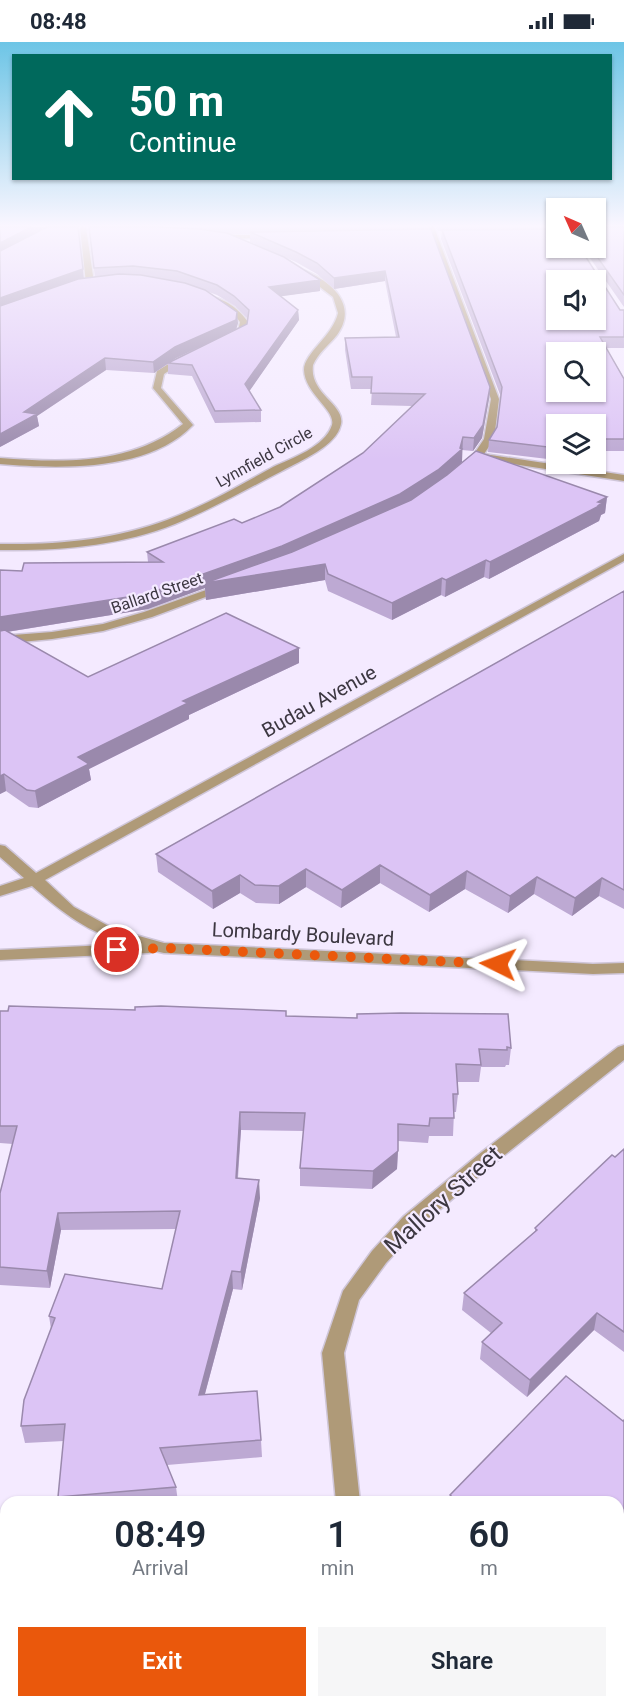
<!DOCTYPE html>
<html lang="en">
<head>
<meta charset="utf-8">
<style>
	:root { --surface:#fff; --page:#f6f6f7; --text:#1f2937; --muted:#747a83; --accent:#ea580c }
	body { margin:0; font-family:Roboto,sans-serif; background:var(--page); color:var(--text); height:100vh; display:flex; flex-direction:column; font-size:22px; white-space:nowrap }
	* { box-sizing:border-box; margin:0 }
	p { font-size:20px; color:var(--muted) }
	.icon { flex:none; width:33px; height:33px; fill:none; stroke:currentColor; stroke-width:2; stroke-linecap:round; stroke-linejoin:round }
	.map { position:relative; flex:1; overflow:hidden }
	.drawer { position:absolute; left:0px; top:1454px; width:624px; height:212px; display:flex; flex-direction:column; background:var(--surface); border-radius:18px 18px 0 0; box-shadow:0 2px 4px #0004 }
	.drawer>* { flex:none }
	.top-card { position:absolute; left:12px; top:12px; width:600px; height:126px; border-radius:0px; box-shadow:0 2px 4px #0004; background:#00695c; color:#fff; overflow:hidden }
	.needle { width:39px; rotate:315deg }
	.controls { position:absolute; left:546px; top:156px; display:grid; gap:12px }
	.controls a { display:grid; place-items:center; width:60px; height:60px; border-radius:0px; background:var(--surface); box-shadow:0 2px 4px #0004; font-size:30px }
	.pin { position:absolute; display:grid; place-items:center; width:51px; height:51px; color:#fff; margin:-26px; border:3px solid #fff; border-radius:50%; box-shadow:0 2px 6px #0007 }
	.me { position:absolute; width:66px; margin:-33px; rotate:273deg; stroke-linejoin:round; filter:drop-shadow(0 0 4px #0008) }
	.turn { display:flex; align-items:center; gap:21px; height:126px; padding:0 18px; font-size:27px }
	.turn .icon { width:78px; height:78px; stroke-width:2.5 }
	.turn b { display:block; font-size:42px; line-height:51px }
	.eta { display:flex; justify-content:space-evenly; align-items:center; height:102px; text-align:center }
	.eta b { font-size:36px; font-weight:600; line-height:42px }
	.button { display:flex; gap:12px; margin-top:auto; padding:12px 18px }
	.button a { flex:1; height:69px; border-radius:0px; background:var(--accent); color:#fff; font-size:24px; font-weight:600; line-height:69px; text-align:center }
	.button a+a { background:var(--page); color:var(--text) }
	.status { display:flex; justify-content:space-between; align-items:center; height:42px; padding:0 30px; background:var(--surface); direction:ltr }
	.status svg { height:16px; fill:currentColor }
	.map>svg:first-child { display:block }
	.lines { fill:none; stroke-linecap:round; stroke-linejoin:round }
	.minor-casing { stroke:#cfc6d9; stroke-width:3 }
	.minor { fill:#af9a78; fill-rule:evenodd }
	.wall { fill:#bda9d3; fill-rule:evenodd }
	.shaded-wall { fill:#9a89ac }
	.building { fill:#dcc4f5; stroke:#9a89ac; stroke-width:1.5; fill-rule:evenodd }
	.route { stroke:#ea580c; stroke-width:10; stroke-dasharray:0 18 }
	.labels { text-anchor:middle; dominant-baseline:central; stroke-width:4.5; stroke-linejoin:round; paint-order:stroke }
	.far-street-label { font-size:16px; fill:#3c3741; stroke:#f4eaff }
	.street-label { font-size:20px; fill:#3c3741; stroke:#f4eaff }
	.near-street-label { font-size:24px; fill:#3c3741; stroke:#f4eaff }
</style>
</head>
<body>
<div class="status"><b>08:48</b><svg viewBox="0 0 49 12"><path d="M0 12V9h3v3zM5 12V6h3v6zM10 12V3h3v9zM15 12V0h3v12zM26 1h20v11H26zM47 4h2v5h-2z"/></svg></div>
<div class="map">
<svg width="624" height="1664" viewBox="0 0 624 1664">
	<rect width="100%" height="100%" fill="#f4eaff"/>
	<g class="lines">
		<!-- minor casing -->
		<g class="minor-casing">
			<path id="minor" d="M 80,185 L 86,185 L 94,241 L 90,243 L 86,241 Z
				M 428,185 L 434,185 L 499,357 L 494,397 L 484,412 L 624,433 L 624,439 L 480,417 L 469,426 L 463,426 L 463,422 L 474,412 L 484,397 L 491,357 Z
				M 269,193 L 271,196 L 218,197 L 215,195 L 218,193 Z
				M 305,229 C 333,240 358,264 337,293 C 329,303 318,311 313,323 C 309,352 345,362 341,382 C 337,404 300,419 282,429 C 247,447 212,467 175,482 C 120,504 59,509 0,508 L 0,502 C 56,503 114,498 167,478 C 204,464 239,444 273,425 C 292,416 325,405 332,383 C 336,368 305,352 304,328 C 304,311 333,294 338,271 L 333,255 L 303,232 Z
				M 208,255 C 224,255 240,268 248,280 L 245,293 L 234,300 L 228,300 L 228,296 L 238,290 L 240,280 L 234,272 L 208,259 Z
				M 183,313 L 190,315 L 164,332 L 161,346 L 193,383 C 149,430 59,427 0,422 L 0,416 C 63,421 131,423 183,382 L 153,346 L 157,329 Z
				M 624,512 L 624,519 L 45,838 L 74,865 L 114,887 L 164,901 L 593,922 L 624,921 L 624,931 L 593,932 L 164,911 L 155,909 L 149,911 L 0,918 L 0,908 L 129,902 C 88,891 63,871 32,844 L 0,854 L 0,844 L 24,836 L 0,815 L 0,803 L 5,804 L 36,831 Z
				M 223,542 L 229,545 L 227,547 L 152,575 L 103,589 L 52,597 L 0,602 L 0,594 L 52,590 L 103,582 L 144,570 Z
				M 624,1003 L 624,1018 L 492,1123 L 417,1187 L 386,1221 L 359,1258 L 344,1311 L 360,1460 L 336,1460 L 322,1311 L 343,1249 L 372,1209 L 403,1175 L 478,1113 L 618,1005 Z
				M 493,1659 L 523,1659 L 525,1664 L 495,1664 Z"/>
		</g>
		<!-- minor -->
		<use href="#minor" class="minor"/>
	</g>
	<!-- wall -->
	<path class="wall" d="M 88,185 L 428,185 L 427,187 L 490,345 L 489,357 L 482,396 L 473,409 L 462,408 L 462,420 L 444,436 L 607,455 L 605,471 L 601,473 L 599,479 L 489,537 L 484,535 L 445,555 L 441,553 L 392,578 L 328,549 L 325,538 L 206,558 L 205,546 L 148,567 L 7,590 L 88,635 L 299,606 L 299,621 L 189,673 L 189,677 L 89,727 L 91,738 L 38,766 L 29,765 L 6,749 L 0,752 L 0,528 L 22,529 L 148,520 L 147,510 L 242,481 L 280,465 L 363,411 L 412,364 L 371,363 L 372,347 L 351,347 L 345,308 L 345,296 L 396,295 L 385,239 L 334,247 L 317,232 L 296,220 L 250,200 L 250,192 L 229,192 L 320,249 L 280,254 L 298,268 L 299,278 L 249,349 L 261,368 L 261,380 L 215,381 L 192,334 L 168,332 L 168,322 L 154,331 L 106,328 L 37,374 L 39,384 L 0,405 L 83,236 L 95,235 ZM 206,249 L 217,253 L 235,264 L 248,277 L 247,282 L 236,287 L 238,281 ZM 209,301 L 170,320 L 176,316 Z
		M 435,185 L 556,185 L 556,206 L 620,268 L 624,268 L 624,306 L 606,306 L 624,336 L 624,409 L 596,409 L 596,382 L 556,382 L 556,418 L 488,410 L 489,398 L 497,385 L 501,355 L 441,197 L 442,189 L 438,189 Z
		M 624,185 L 624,265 L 583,206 L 596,206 Z
		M 624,549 L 624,867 L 599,854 L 572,874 L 534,852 L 508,871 L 465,847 L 429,870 L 380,841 L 341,866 L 306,845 L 279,862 L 256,861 L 240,851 L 213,867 L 158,830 L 156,812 Z
		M 0,969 L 286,974 L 511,1006 L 509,1023 L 506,1023 L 505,1025 L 481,1025 L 479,1040 L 457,1040 L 458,1052 L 456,1070 L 454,1070 L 453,1094 L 429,1094 L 428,1101 L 398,1099 L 397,1127 L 372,1147 L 300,1144 L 300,1126 L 304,1089 L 241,1088 L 238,1136 L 260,1156 L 242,1248 L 233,1247 L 205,1352 L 261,1398 L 262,1415 L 167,1423 L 176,1445 L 178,1460 L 59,1460 L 58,1455 L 64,1399 L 25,1401 L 21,1384 L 51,1287 L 49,1274 L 162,1247 L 176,1187 L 61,1188 L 50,1246 L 0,1243 L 0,1151 L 13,1102 L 0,1101 Z
		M 624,1107 L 624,1310 L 594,1288 L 527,1355 L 480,1317 L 482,1300 L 491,1291 L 462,1268 L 464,1251 L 535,1190 L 535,1186 Z
		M 624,1378 L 624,1587 L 618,1582 L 618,1460 L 450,1460 L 450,1453 Z"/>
	<!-- shaded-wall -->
	<path class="shaded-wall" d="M 31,185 L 49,185 L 0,211 L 0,201 Z
		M 83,227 L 84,237 L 0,267 L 0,256 Z
		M 385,229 L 385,239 L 334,247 L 334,236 Z
		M 320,238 L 320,249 L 269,256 L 269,245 Z
		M 298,268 L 299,278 L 246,354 L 245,342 Z
		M 237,270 L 238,281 L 236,288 L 176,316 L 154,331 L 153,320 L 175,305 Z
		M 105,316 L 106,328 L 37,374 L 39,384 L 0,405 L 0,392 L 24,370 Z
		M 490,345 L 489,357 L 482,396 L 473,409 L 474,396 Z
		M 463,395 L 462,420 L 438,441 L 325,522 L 325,538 L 206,558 L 205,546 L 148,567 L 0,591 L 0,575 L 147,552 Z
		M 607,455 L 605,471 L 601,473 L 599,479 L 489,537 L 490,520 Z
		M 486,518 L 484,535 L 445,555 L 446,538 Z
		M 442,536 L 441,553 L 392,578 L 392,561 Z
		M 299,606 L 299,621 L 189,673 L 189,677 L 89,727 L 91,738 L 38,766 L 35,749 L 78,715 L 183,659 Z
		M 4,732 L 6,749 L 0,752 L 0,734 Z
		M 380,823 L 380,841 L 341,866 L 342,848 Z
		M 306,827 L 306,845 L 279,862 L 279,844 Z
		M 467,829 L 465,847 L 429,870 L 430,853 Z
		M 240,833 L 240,851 L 213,867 L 212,849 Z
		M 537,835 L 534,852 L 508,871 L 510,854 Z
		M 602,836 L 599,854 L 572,874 L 575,856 Z
		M 240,1070 L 241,1088 L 236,1153 L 236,1136 Z
		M 398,1109 L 397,1127 L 372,1147 L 373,1129 Z
		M 259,1138 L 260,1156 L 242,1248 L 241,1230 Z
		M 58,1171 L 61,1188 L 50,1246 L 47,1229 Z
		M 232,1229 L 233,1247 L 200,1370 L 199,1353 Z
		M 597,1271 L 594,1288 L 527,1355 L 530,1338 Z"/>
	<!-- building -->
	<path class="building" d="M 0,185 L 31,185 L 0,201 Z
		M 47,185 L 78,185 L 83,227 L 0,256 L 0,209 Z
		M 89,185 L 157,185 L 199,187 L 227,191 L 284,215 L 320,238 L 269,245 L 298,268 L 245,342 L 261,368 L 215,369 L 192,323 L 168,321 L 247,282 L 249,268 L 234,254 L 217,243 L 177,229 L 133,224 L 94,226 Z
		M 596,185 L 624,185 L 624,253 L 591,206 L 596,206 Z
		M 431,187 L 490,345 L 483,383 L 474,396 L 463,395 L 460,406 L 462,407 L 438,428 L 400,452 L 282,504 L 147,552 L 0,575 L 0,528 L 22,529 L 24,521 L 163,520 L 147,510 L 234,477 L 242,481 L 280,465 L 363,411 L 425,352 L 371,351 L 372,335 L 352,335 L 345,296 L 399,295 L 385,229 L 334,236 L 317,221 L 296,210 L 250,190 Z
		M 556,187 L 556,206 L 580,206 L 620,268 L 624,268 L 624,295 L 600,295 L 624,337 L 624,397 L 596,397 L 596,382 L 556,382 L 556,406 L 489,398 L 497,385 L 502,345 L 442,188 ZM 556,238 L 596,238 L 596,278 L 556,278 ZM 556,310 L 596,310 L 596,350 L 556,350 Z
		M 119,232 L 141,233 L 185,241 L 205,248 L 237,270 L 236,278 L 175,305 L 153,320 L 105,316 L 24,370 L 37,372 L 0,392 L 0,264 L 78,237 Z
		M 476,409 L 607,455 L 598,460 L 602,461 L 599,463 L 601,463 L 490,520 L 486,518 L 446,538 L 442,536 L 392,561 L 328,532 L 325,522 L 205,541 L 292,510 L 411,458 L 447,433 Z
		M 624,549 L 624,848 L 602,836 L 575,856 L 537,835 L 510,854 L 467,829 L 430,853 L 380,823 L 342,848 L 306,827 L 279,844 L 255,843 L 240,833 L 212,849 L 156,812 Z
		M 226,571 L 299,606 L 183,659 L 188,661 L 78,715 L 89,722 L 35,749 L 27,748 L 4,732 L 0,734 L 0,589 L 5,588 L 88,635 Z
		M 9,964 L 135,968 L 135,965 L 161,964 L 286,969 L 286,974 L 357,976 L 357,972 L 401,971 L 508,972 L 511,1006 L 507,1005 L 507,1008 L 479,1007 L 481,1023 L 456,1022 L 458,1052 L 453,1052 L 454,1076 L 430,1076 L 429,1084 L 398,1082 L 398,1109 L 373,1129 L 300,1126 L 305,1071 L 240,1070 L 236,1136 L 259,1138 L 241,1230 L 232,1229 L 199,1353 L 257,1349 L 261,1398 L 160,1406 L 176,1445 L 58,1455 L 65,1382 L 21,1384 L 24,1358 L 55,1276 L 49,1274 L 65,1232 L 162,1247 L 180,1169 L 58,1171 L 47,1229 L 0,1225 L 0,1151 L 17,1084 L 0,1084 L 0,969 L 8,969 Z
		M 624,1107 L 624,1290 L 597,1271 L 530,1338 L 482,1300 L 502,1281 L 464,1251 L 537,1188 L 535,1186 L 612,1113 L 615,1115 Z
		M 566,1334 L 623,1379 L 624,1378 L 624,1567 L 618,1562 L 618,1460 L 458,1460 L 450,1453 Z
		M 86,1659 L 222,1659 L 226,1664 L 87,1664 Z"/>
	<!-- sky -->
	<linearGradient id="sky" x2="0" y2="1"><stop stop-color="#6dc5e6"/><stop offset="0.44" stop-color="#faf6ff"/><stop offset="1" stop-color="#faf6ff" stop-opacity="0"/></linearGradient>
	<rect width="624" height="418" fill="url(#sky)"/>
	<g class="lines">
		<!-- route -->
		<path class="route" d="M 117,908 L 164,906 L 498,922"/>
	</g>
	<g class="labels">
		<!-- far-street labels -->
		<g class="far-street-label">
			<text transform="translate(264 415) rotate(-29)">Lynnfield Circle</text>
			<text transform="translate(157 551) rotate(-19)">Ballard Street</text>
		</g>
		<!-- street labels -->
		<g class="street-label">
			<text transform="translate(319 659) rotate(-29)">Budau Avenue</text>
			<text transform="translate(303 892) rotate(3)">Lombardy Boulevard</text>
		</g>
		<!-- near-street labels -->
		<g class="near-street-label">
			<text transform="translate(443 1158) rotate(-42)">Mallory Street</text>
		</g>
	</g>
</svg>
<div class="controls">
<a><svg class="needle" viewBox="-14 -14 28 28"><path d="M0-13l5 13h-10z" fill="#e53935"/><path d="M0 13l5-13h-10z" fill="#747a83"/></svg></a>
<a><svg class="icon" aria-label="sound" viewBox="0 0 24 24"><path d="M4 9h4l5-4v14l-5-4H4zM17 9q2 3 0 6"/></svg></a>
<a><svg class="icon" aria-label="search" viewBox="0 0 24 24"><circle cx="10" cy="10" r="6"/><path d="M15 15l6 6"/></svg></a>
<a><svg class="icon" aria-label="layers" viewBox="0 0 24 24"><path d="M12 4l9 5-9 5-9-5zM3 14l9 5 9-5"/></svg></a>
</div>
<div class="pin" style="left:117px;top:908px;background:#d93025"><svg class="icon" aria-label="arrive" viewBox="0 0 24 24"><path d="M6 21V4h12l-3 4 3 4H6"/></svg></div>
<svg class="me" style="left:498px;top:922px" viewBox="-20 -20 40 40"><path d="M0-17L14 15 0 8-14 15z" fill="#ea580c" stroke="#fff" stroke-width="4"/></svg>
<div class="top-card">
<div class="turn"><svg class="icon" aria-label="ahead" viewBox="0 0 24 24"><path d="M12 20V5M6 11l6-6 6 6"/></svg><div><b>50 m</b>Continue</div></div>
</div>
<section class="drawer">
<div class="eta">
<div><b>08:49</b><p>Arrival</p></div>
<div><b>1</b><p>min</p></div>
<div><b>60</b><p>m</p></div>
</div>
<div class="button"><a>Exit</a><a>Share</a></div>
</section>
</div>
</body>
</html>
